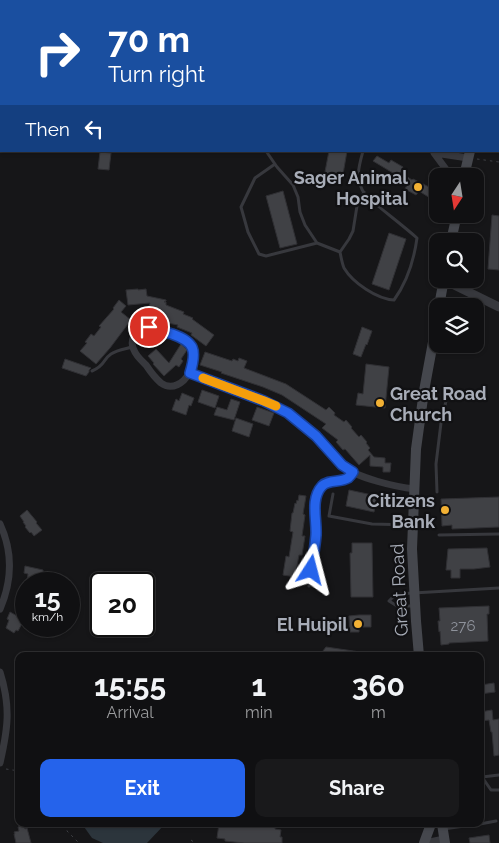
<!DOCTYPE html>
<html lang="en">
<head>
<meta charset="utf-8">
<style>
	:root { --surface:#101012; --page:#19191b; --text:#f1f3f6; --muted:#9c9d9f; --line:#303032; --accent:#2563eb }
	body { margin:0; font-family:Raleway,sans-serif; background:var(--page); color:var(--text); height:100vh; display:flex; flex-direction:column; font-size:19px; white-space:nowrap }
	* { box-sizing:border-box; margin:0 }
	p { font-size:16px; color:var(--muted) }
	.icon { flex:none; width:28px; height:28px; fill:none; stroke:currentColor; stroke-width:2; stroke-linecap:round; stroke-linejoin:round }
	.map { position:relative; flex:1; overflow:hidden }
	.details { position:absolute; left:15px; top:652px; width:469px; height:175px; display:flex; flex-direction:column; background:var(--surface); border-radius:10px; box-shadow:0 1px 4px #0004,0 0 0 1px var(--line) }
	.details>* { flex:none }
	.guide { position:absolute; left:0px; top:0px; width:500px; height:152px; box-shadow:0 1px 4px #0004,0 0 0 1px var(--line); background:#1a4fa0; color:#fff; overflow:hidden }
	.needle { width:32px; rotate:192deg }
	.tools { position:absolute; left:429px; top:168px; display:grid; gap:10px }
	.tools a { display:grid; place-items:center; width:55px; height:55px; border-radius:10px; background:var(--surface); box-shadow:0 1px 4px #0004,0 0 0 1px var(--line); font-size:25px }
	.speed { position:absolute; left:15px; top:572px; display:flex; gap:10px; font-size:25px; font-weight:700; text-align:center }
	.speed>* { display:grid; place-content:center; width:65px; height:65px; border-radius:50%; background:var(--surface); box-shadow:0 1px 4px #0004,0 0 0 1px var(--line); line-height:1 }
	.speed small { font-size:12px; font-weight:400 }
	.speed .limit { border:2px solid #111; border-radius:8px; background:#fff; color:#111 }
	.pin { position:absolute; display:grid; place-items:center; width:42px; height:42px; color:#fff; margin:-21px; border:2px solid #fff; border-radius:50%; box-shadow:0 1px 5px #0007 }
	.me { position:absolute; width:55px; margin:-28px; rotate:9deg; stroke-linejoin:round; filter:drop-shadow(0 0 4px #0008) }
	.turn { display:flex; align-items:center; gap:18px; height:105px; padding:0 25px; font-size:22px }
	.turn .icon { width:65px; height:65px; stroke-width:2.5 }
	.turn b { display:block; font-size:35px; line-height:42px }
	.then { display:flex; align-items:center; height:48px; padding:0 25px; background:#0003; gap:10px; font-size:19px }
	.eta { display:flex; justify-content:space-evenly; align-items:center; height:85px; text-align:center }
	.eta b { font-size:30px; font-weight:700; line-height:35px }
	.button { display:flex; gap:10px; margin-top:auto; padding:10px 25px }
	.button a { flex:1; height:58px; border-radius:10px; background:var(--accent); color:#fff; font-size:20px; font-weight:700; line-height:58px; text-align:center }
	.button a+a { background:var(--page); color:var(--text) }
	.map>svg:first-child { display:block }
	.water { fill:#2c353c }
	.building { fill:#404145; stroke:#303034 }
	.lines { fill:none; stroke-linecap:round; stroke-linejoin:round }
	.path { stroke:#3d3f44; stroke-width:1; stroke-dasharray:2.5 4; stroke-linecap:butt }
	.service { stroke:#37383d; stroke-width:3 }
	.minor { stroke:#37383d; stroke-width:7 }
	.tertiary { stroke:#37383d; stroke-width:9 }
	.secondary { stroke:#45474d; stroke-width:10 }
	.route-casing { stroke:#184099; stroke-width:12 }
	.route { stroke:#2563eb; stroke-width:9 }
	.slow { stroke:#f59e0b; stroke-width:9 }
	.poi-dot { fill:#f2b134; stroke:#111113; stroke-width:2 }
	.labels { text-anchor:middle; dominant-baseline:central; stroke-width:4.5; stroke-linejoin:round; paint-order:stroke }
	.number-label { font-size:15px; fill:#8e929b }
	.poi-label { font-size:18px; font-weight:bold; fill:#a8adb8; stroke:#111113; text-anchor:end }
	.street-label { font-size:18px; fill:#a8adb8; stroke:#111113 }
</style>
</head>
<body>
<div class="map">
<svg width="499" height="843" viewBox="0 0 499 843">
	<rect width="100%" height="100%" fill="#161618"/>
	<!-- water -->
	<path class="water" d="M 82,824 L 165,824 L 147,843 L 103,843 L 92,838 Z"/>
	<!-- building -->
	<path class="building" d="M 329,151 L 347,151 L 342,180 L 324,177 Z
		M 100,152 L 111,153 L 109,170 L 98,169 Z
		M 377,156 L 389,163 L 391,160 L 403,167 L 398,176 L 373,161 Z
		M 406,176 L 412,180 L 413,179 L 435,190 L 430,198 L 419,191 L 416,195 L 405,189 L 407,185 L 402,182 Z
		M 283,191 L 297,244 L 280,248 L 266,196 Z
		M 492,215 L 499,216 L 499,270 L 488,269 Z
		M 389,233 L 406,239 L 389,290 L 372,284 Z
		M 138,289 L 138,290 L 146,289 L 147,296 L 166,300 L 166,301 L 164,302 L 166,302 L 166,305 L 184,312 L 183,314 L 193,318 L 192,319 L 214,335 L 206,346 L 191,335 L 192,333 L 177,327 L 178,325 L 157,321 L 159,309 L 149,306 L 150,303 L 128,305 L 126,290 Z
		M 119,300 L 126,306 L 121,312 L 131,320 L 110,348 L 96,364 L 80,351 L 87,343 L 85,342 L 91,334 L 94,336 L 101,327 L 99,326 L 114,309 L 113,308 Z
		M 362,327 L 372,331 L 367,345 L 366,344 L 361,357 L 353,354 Z
		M 181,344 L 187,350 L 181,359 L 183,361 L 179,367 L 176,365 L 164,376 L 153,364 L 154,363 L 148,356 L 156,349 L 169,363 Z
		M 205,352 L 232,361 L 233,359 L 238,361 L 239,358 L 247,361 L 244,368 L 286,384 L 326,410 L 329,407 L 335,413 L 334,415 L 344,422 L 346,420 L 352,427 L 351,428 L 359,437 L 361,435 L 367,442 L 366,443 L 370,448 L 368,450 L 374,457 L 385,458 L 385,463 L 391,463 L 390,472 L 383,472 L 383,467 L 370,466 L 370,455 L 359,465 L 345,449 L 343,450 L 336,442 L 338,440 L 322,428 L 326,424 L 282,395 L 263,387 L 221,373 L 222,372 L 200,365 Z
		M 65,359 L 91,368 L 89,370 L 89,372 L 86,376 L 62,368 Z
		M 366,364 L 389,367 L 385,408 L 356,405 L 358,393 L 363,394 Z
		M 202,390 L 219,396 L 215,408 L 198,402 Z
		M 182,393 L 194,398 L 191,406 L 189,405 L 186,415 L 172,410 L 176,399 L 179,401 Z
		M 231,399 L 240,402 L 234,420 L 214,415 L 217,407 L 227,410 Z
		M 257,407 L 274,413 L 269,426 L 252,420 Z
		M 236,418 L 253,424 L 249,437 L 232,431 Z
		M 349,490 L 377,496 L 374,512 L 346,506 Z
		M 299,495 L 306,496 L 303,514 L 305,515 L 302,536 L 305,536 L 302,555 L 299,555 L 295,577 L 283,575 L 286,556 L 289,557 L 293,532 L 290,531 L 292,513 L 293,513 L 295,503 L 296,504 L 297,500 L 298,501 Z
		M 499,497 L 499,527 L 452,529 L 452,525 L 442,526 L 441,499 Z
		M 27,510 L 37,522 L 36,523 L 42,530 L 34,536 L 31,532 L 30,533 L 25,527 L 26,526 L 23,522 L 24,522 L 20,516 Z
		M 352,543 L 372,543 L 373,597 L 351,597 L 350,553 L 352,553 Z
		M 487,548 L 490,567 L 474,569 L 460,569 L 460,578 L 451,578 L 451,570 L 446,570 L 448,549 Z
		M 25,566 L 43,570 L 43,582 L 38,581 L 38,583 L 27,582 L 28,574 L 24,573 Z
		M 489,606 L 489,614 L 487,614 L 488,641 L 449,643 L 449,644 L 441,645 L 440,631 L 439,632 L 438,621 L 440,621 L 439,608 Z
		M 10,612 L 19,617 L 19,618 L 24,620 L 18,631 L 16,630 L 14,633 L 6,628 L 9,620 L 7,619 Z
		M 359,615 L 371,615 L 371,627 L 359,627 L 359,632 L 350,632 L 349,616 Z
		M 326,647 L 367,653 L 367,656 L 319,656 Z
		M 494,683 L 495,692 L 480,694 L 480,686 L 482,686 L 481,685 Z
		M 492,710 L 493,720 L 499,719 L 499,755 L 494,756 L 492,732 L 491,732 L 489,720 L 481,721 L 480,713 L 480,712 Z
		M 219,824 L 249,824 L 275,827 L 275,829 L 281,830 L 280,837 L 282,837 L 282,843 L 244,843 L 225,841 L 225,839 L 217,838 Z
		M 24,825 L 25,829 L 27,828 L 31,843 L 16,843 L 14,834 L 15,834 L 14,832 L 19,831 L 18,827 Z
		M 489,835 L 490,843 L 470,843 L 469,838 Z"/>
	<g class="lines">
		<!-- path -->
		<path class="path" d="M 477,159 L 499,162
			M 6,769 L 19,771
			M 66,824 L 67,831 L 79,843
			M 191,840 L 195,843"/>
		<!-- service -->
		<path class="service" d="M 266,151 L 277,167 L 293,185 L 298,197 L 300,212 L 305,225 L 317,243 L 340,252
			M 363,151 C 358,169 355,179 365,195 C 382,210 400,223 417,238 C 414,260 407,282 394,300 C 377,299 353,283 344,268 C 342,263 341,257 340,252 L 349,239 L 353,231 L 357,206 L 364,192
			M 275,164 L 255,178 L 241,207 L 248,232 L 259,254 L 266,256 L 317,243
			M 92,371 C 106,365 102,360 111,354 C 117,350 125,349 132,347
			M 437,492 L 436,464 L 441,423 L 446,401
			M 333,494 L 329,516 L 372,524 L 412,525
			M 439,535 L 499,534
			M 309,586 L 316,538 L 315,503 L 318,494 L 322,486 L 327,483 L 339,481 L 348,478 L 353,473
			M 414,606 L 397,606 L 389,601 L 396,594 L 499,588
			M 480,776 L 482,777 L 491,790 L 499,790
			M 482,777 L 499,775
			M 480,824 L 496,821
			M 443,829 L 479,824"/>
		<!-- minor -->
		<path class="minor" d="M 199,0 L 201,1
			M 434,153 L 451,176
			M 435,153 L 468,158
			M 189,373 C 184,383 172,391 161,383 C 155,378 150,371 146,365 C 142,361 136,356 134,350 C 131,345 132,340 134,335 C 137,331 142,328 147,327 C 157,326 188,338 192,347 C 195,354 192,366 189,373 C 221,384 260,395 288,413 C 300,421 311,430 320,440 C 328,448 335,458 343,466 C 357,478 396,487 415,489
			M 0,524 C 13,552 12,581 0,609
			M 0,672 C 11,707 8,728 0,763
			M 425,843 L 444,839"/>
		<!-- tertiary -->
		<path class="tertiary" d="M 444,280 L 499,307"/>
		<!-- secondary -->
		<path class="secondary" d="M 499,51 L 499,50
			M 464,176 L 470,151
			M 451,241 L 457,214
			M 439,306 L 444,279
			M 419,656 L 416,621 L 412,549 L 416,449 L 424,391 L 438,315
			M 442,824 L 445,843
			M 424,843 L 431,824"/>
	</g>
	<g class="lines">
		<!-- route casing -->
		<g class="route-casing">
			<path id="route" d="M 149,327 C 157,329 164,332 172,334 C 195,342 197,350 190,373 L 264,401 L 288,413 L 316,436 L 342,465 L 353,472 C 353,473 348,478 348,478 C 340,483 329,479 322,486 C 310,499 317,520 316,535 C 315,547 313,559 311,570"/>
		</g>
		<!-- route -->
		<use href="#route" class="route"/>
		<!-- slow -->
		<path class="slow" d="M 203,378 L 264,401 L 276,406"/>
	</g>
	<!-- markers -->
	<g class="poi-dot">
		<circle cx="418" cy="187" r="5"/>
		<circle cx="380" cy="403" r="5"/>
		<circle cx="445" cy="510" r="5"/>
		<circle cx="358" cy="624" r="5"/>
	</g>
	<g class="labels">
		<!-- number labels -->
		<g class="number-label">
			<text x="463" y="626">276</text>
		</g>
		<!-- poi labels -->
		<g class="poi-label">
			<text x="408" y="177">Sager Animal<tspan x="408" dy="21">Hospital</tspan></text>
			<text x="390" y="393" text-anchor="start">Great Road<tspan x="390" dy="21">Church</tspan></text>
			<text x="435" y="500">Citizens<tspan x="435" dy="21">Bank</tspan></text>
			<text x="348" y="624">El Huipil</text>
		</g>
		<!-- street labels -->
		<g class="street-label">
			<text transform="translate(399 590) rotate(-93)">Great Road</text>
		</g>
	</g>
</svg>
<div class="tools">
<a><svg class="needle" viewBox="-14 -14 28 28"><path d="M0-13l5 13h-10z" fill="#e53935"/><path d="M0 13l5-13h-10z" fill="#9c9d9f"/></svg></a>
<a><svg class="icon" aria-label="search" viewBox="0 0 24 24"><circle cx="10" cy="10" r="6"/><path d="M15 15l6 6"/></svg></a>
<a><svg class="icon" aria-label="layers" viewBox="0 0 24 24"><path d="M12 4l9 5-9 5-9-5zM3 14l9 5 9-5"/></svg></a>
</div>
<div class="speed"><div>15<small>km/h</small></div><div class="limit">20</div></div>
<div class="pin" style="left:149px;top:327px;background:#d93025"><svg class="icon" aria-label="arrive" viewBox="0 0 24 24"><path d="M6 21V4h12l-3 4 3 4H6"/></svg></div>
<svg class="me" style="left:311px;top:570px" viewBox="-20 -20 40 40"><path d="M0-17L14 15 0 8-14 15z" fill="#2563eb" stroke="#fff" stroke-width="4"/></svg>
<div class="guide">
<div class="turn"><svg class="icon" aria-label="right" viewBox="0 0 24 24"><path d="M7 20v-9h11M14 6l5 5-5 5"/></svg><div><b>70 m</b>Turn right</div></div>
<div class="then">Then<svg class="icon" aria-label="left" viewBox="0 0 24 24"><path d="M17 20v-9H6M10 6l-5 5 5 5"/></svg></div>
</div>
<section class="details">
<div class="eta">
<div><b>15:55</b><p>Arrival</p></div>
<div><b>1</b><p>min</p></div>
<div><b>360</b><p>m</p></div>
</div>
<div class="button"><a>Exit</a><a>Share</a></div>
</section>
</div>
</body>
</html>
